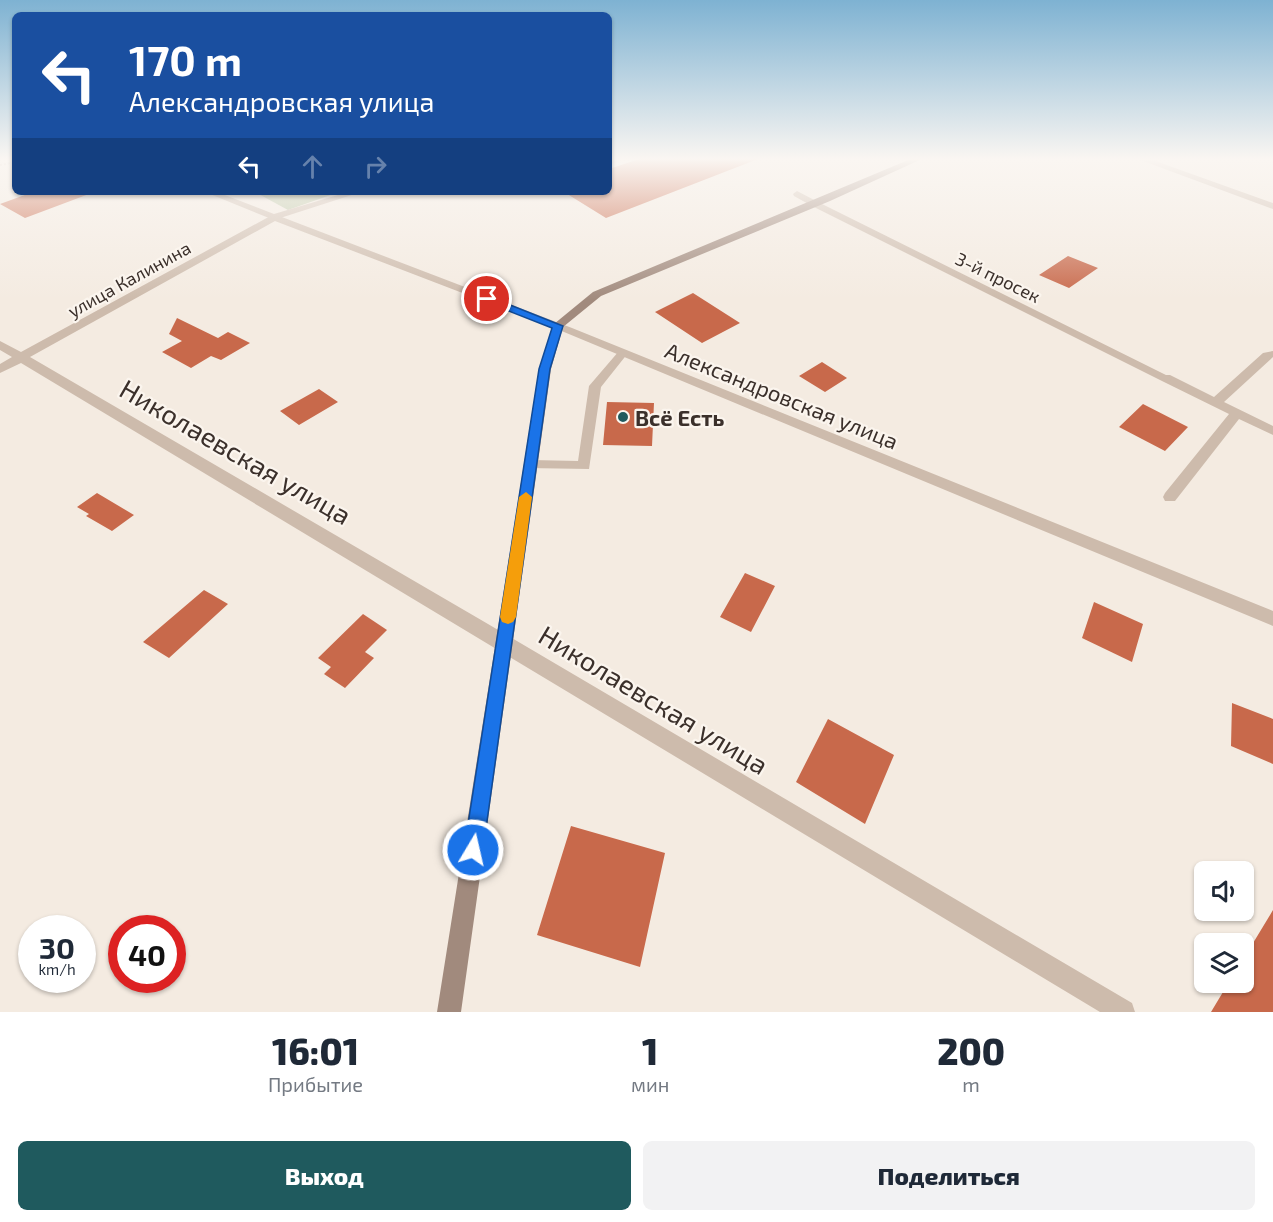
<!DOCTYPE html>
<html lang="ru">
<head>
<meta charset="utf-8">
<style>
	:root { --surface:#fff; --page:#f2f2f3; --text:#1f2937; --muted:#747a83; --accent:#1f5a5e }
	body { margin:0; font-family:"Exo 2",sans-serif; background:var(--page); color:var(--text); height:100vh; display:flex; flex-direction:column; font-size:22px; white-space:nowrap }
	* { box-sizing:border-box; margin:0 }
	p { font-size:20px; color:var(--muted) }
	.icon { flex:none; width:33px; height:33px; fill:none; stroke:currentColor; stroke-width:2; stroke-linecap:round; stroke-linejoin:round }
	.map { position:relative; height:1012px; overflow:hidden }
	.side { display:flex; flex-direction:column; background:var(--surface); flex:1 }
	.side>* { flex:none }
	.guide { position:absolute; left:12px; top:12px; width:600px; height:183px; border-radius:9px; box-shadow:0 2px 4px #0004; background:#1a4fa0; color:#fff; overflow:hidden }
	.tools { position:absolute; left:1194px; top:861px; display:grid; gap:12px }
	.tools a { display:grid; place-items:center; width:60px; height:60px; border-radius:9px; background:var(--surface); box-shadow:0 2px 4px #0004; font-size:30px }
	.speed { position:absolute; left:18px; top:915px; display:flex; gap:12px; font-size:30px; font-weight:700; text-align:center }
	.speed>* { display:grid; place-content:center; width:78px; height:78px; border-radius:50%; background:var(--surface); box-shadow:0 2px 4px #0004; line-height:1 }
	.speed small { font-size:15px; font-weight:400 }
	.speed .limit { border:9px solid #d22; background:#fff; color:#111 }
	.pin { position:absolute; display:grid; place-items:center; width:51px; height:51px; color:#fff; margin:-26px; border:3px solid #fff; border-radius:50%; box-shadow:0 2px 6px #0007 }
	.me { position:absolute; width:66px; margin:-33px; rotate:9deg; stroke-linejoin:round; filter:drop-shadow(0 0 4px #0008) }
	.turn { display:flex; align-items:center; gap:21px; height:126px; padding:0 18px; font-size:27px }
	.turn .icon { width:78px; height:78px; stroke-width:2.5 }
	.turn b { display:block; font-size:42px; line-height:51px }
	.lanes { display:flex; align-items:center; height:57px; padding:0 18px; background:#0003; justify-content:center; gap:30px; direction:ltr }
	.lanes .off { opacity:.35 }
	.eta { display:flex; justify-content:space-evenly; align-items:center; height:102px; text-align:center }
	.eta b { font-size:36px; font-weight:800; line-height:42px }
	.action { display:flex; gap:12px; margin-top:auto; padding:12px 18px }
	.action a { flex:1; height:69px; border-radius:9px; background:var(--accent); color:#fff; font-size:24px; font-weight:800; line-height:69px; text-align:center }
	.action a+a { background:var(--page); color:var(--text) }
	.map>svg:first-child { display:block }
	.green { fill:#b8c4a0 }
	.building { fill:#c8694b }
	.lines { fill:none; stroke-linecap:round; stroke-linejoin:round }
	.path { stroke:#b9a596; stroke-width:2; stroke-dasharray:2 2; stroke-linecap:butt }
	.lane { fill:#cdbbac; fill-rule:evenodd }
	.street { fill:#cdbbac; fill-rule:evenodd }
	.secondary { fill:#a18a7d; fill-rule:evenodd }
	.route { fill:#1a73e8; stroke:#114b97; stroke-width:1.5 }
	.slow { fill:#f59e0b }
	.poi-dot { fill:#1f5a5e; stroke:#fbf5ee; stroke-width:2 }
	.labels { text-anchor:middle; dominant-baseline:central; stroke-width:4.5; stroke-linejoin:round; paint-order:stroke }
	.far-street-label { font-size:18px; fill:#3b302b; stroke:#fbf5ee }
	.street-label { font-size:22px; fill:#3b302b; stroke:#fbf5ee }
	.poi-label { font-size:22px; font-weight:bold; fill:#3b302b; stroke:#fbf5ee; text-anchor:start }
	.near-street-label { font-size:27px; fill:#3b302b; stroke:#fbf5ee }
</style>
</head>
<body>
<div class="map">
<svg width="1273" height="1012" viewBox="0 0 1273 1012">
	<rect width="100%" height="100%" fill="#f4ebe1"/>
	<!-- green -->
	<path class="green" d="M 255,192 L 339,192 L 288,210 Z"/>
	<!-- building -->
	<path class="building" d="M 642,158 L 757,158 L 758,159 L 606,218 L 564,192 L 609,192 L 609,169 Z
		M 33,192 L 89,192 L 89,194 L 25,218 L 0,204 Z
		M 1068,256 L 1098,268 L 1069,288 L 1039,275 Z
		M 693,293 L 740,323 L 702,343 L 655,312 Z
		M 177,318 L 218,338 L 228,332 L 250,343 L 221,360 L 211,356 L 191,368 L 162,352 L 182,341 L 169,334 Z
		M 822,362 L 847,378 L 825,392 L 799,376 Z
		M 319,389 L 338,402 L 299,425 L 280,411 Z
		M 607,402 L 654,403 L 652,446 L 603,445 Z
		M 1143,404 L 1188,427 L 1165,451 L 1119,427 Z
		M 97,493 L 134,515 L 112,531 L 86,516 L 89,514 L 77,507 Z
		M 745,573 L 775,586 L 751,632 L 720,617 Z
		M 204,590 L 228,604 L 169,658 L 143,642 Z
		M 1094,602 L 1143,624 L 1132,662 L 1082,638 Z
		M 363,614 L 387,630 L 365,652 L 374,658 L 345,688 L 324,674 L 331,667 L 318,658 Z
		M 1232,703 L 1273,719 L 1273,764 L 1231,746 Z
		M 828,719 L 894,755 L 865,824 L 796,782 Z
		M 571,826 L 665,853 L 640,967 L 537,935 Z
		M 1273,910 L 1273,1012 L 1211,1012 L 1229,982 L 1244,982 L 1244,958 Z"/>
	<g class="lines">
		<!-- path -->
		<path class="path" d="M 0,165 L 15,162"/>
		<!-- lane -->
		<path class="lane" d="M 617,158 L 628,158 L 609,165 L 609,160 Z
			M 797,191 L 818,202 L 819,204 L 812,206 L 794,196 L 793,194 Z
			M 205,192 L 217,192 L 274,214 L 348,192 L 361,192 L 274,220 Z
			M 623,350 L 628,353 L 601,387 L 589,469 L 526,468 L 525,465 L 526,462 L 531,460 L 578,461 L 589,386 L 619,351 Z
			M 1273,351 L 1273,357 L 1224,402 L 1273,426 L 1273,435 L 1239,419 L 1175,501 L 1165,501 L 1163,497 L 1165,493 L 1229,414 L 1162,381 L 1162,375 L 1170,375 L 1214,397 L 1263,353 Z"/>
		<!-- street -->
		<path class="street" d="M 1135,158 L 1147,158 L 1273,203 L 1273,209 Z
			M 812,202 L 818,202 L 1172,378 L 1170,381 L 1162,381 L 812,206 Z
			M 274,214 L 572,328 L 1273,611 L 1273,626 L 564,332 L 275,221 L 30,357 L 488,624 L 1132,1003 L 1135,1012 L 1100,1012 L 21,363 L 0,373 L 0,364 L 12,357 L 0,350 L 0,341 L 21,352 Z"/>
		<!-- secondary -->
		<path class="secondary" d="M 913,158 L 924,158 L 830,201 L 601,296 L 563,327 L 551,369 L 461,1012 L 437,1012 L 539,369 L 554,324 L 593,292 Z"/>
	</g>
	<!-- sky -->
	<linearGradient id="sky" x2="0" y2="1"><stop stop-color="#7eb2d2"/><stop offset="0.53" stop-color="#faf6f2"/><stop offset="1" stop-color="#faf6f2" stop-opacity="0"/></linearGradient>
	<rect width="1273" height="300" fill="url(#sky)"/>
	<!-- route -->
	<path class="route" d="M 483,297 L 490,297 L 563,326 L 550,369 L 483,850 L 480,857 L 473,860 L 466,857 L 464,850 L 539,369 L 552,328 L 483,301 Z"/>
	<!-- slow -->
	<path class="slow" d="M 526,492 L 532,497 L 516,617 L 513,622 L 508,624 L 502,622 L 500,617 L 519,497 Z"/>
	<!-- markers -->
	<circle class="poi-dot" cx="623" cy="417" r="6"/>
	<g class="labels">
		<!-- far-street labels -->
		<g class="far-street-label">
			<text transform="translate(998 277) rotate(26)">3-й просек</text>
			<text transform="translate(129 279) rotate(-29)">улица Калинина</text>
		</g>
		<!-- street labels -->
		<g class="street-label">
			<text transform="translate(782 395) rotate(22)">Александровская улица</text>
		</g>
		<!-- poi labels -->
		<g class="poi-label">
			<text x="635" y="417">Всё Есть</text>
		</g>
		<!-- near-street labels -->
		<g class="near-street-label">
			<text transform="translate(236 451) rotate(30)">Николаевская улица</text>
			<text transform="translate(654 699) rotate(31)">Николаевская улица</text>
		</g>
	</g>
</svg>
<div class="tools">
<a><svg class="icon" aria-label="sound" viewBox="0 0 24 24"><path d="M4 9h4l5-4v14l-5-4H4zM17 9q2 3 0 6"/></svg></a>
<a><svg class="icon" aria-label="layers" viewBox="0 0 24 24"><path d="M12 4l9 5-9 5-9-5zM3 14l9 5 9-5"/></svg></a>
</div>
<div class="speed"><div>30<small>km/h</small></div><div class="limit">40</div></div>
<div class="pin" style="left:487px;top:299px;background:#d93025"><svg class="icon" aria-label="arrive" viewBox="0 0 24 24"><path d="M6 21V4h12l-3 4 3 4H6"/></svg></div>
<svg class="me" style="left:473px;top:850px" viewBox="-20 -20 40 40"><circle r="17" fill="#1a73e8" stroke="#fff" stroke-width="3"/><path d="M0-11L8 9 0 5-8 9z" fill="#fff"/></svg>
<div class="guide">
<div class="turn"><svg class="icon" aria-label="left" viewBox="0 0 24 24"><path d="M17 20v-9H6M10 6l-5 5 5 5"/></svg><div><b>170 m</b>Александровская улица</div></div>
<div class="lanes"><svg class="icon" aria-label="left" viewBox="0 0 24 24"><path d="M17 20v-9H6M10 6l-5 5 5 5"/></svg><svg class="icon off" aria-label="ahead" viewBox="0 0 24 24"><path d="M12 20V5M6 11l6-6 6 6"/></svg><svg class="icon off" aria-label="right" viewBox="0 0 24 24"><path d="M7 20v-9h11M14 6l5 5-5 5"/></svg></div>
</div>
</div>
<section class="side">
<div class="eta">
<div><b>16:01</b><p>Прибытие</p></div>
<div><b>1</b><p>мин</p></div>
<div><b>200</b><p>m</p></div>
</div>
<div class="action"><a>Выход</a><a>Поделиться</a></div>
</section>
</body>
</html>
